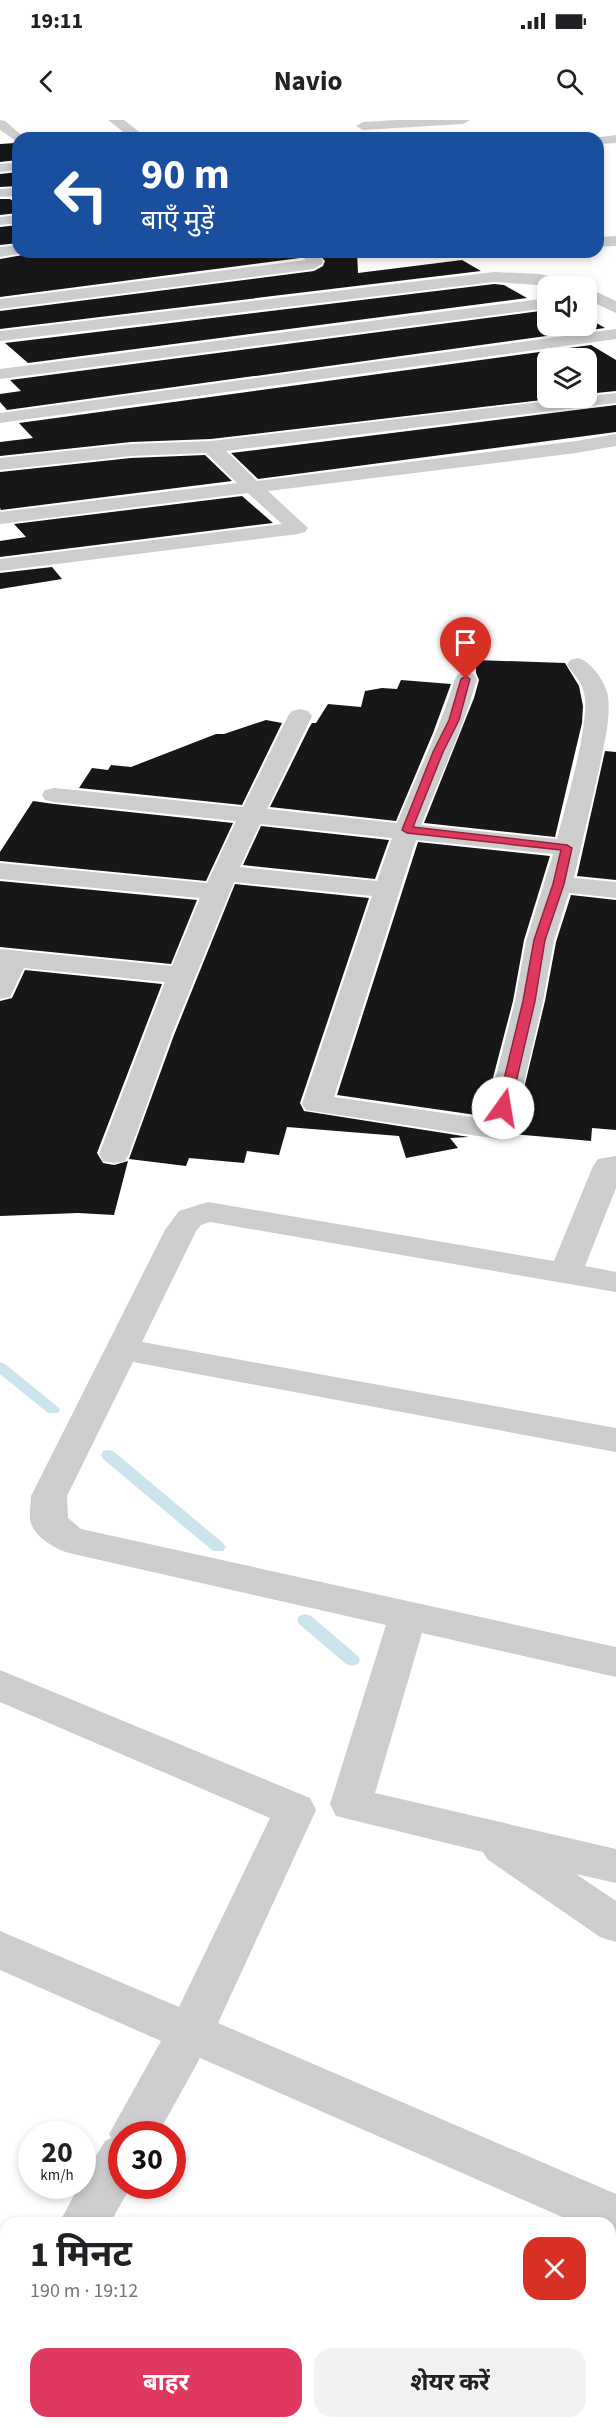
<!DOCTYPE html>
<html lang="hi">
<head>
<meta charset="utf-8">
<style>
	:root { --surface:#fff; --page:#f2f2f2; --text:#202124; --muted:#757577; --accent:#e03960 }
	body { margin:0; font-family:"Source Sans 3","Noto Sans Devanagari",sans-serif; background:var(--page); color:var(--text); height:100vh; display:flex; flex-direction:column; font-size:22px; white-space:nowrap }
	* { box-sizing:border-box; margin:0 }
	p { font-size:20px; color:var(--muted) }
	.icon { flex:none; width:33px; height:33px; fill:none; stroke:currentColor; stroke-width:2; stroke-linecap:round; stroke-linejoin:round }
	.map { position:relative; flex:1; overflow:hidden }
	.drawer { position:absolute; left:0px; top:2097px; width:616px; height:212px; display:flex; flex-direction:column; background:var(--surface); border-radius:18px 18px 0 0; box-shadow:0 3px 9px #0003 }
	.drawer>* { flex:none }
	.hud { position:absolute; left:12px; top:12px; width:592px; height:126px; border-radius:18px; box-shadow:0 3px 9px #0003; background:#1a4fa0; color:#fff; overflow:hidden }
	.fabs { position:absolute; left:537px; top:156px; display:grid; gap:12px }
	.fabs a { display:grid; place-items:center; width:60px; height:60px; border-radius:12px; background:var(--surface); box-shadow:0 3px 9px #0003; font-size:30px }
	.speed { position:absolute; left:18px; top:2001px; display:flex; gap:12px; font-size:30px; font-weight:700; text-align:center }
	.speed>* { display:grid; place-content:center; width:78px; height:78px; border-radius:50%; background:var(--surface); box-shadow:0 3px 9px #0003; line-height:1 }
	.speed small { font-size:15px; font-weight:400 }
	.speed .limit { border:9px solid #d22; background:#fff; color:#111 }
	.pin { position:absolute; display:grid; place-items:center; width:51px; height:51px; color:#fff; margin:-62px -26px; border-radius:50% 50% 50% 0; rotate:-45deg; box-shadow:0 0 6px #0007 }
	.pin .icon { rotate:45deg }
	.me { position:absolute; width:66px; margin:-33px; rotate:13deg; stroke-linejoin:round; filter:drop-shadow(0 0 4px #0008) }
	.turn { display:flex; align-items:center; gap:21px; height:126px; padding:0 30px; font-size:27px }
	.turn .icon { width:78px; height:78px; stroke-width:2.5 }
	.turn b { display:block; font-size:42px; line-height:51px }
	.round { display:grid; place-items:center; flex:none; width:63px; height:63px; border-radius:18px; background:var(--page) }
	.head { display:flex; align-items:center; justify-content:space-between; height:102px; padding:0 30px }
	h1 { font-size:36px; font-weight:700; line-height:45px }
	.cta { display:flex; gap:12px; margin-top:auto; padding:12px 30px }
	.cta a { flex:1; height:69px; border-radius:18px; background:var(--accent); color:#fff; font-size:24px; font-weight:700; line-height:69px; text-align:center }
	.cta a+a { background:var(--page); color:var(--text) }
	.status { display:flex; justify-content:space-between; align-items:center; height:42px; padding:0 30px; background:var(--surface); direction:ltr }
	.status svg { height:16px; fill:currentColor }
	header { display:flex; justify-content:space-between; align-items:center; height:78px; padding:0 30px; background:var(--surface); font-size:27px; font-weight:700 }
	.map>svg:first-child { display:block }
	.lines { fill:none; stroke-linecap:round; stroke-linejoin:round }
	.stream { fill:#cce4ec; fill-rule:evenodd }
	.building { fill:#171717 }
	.street { fill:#cdcdcd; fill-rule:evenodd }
	.route { fill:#e03960; stroke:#92253e; stroke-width:1.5 }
</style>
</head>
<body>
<div class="status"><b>19:11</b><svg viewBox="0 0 49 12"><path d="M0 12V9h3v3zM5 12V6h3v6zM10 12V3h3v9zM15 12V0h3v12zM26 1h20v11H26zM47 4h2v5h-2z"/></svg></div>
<header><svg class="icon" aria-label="back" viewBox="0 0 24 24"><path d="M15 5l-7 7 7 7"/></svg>Navio<svg class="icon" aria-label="search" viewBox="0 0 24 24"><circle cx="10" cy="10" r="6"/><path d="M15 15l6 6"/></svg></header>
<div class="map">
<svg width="616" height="2308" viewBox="0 0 616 2308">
	<rect width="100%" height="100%" fill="#fff"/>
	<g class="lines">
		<!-- stream -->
		<path class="stream" d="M 0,1242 L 5,1244 L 58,1287 L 60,1290 L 58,1293 L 48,1293 L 0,1254 Z
			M 108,1330 L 113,1331 L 223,1423 L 226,1427 L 223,1431 L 213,1431 L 103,1339 L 101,1335 L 103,1331 Z
			M 305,1494 L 311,1496 L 358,1536 L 360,1540 L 358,1544 L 352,1546 L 346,1544 L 299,1504 L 297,1500 L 299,1496 Z"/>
	</g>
	<!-- building -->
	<path class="building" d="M 15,23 L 18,24 L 18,40 L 0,42 L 0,24 Z
		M 18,52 L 18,66 L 0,67 L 0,54 Z
		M 0,79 L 10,79 L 18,85 L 18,93 L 0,95 Z
		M 18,105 L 18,123 L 0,125 L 0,107 Z
		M 25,132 L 294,132 L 300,138 L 0,177 L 0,139 L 23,135 Z
		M 317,132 L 357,132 L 358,153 L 462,140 L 481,151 L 0,209 L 0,191 L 314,151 L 323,146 L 325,141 Z
		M 494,164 L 504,165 L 527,178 L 28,243 L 5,223 Z
		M 548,190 L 548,206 L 586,206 L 586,197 L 605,208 L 7,290 L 0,282 L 0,274 L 21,271 L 10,260 Z
		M 591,225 L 616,240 L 616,271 L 586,274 L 586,238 L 548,238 L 548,278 L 559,278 L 211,319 L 131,322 L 0,336 L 0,322 L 33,318 L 19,303 Z
		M 616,285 L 616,312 L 258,359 L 231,333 Z
		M 205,335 L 232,361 L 1,390 L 0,388 L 0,352 L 131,338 Z
		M 242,376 L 273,403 L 0,437 L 0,421 L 26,417 L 14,404 Z
		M 52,447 L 62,459 L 0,469 L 0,453 Z
		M 476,540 L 565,543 L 579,566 L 583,586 L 582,603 L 555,717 L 424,703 L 474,578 L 479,560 L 476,553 Z
		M 401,560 L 451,564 L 433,613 L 396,701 L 270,687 L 309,608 L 312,603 L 316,603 L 328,584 L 361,587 L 365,571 L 382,568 L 397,569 Z
		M 266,600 L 282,603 L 242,685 L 79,668 L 92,648 L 108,650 L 111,645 L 131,647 L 216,614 L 224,614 Z
		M 605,631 L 616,632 L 616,760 L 577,756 Z
		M 33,681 L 54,684 L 233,703 L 206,761 L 0,741 L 0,732 Z
		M 261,706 L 389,720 L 375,759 L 243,745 Z
		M 418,722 L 550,736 L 524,820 L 513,881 L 483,996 L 337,975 Z
		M 0,761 L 197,780 L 171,844 L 0,827 Z
		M 235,764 L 369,778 L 300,983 L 304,991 L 469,1017 L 450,1018 L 458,1028 L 406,1038 L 399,1016 L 287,1007 L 279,1035 L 247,1031 L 244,1043 L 189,1038 L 186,1046 L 129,1039 L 174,915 Z
		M 571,775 L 616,780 L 616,1010 L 592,1008 L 591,1021 L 513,1014 L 545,881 L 556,822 Z
		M 25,850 L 162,864 L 97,1033 L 103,1043 L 114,1045 L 128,1041 L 114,1095 L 78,1093 L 0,1096 L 0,881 L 12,878 Z"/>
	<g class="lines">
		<!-- street -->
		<path class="street" d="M 0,0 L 5,1 L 25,18 L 18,18 L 18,22 L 0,10 Z
			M 108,0 L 124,0 L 147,18 L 131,18 Z
			M 397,0 L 470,0 L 463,4 L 363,10 L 356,6 L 363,2 Z
			M 616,15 L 616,23 L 598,24 L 598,18 L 593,18 Z
			M 18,42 L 18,50 L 0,52 L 0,44 Z
			M 18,68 L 18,76 L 0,77 L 0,69 Z
			M 18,95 L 18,103 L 0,105 L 0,97 Z
			M 616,116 L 616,126 L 598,127 L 598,117 Z
			M 18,125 L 18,132 L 23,133 L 0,137 L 0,127 Z
			M 296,132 L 314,132 L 323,140 L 322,144 L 314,149 L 0,189 L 0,179 L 306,140 Z
			M 494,152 L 540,154 L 578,163 L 580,166 L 552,166 L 494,162 L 0,221 L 0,211 Z
			M 586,167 L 616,181 L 616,193 L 586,179 Z
			M 548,178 L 548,188 L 0,259 L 0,249 Z
			M 616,209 L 616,219 L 0,303 L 0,293 Z
			M 616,273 L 616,283 L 226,331 L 257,361 L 576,321 L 616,314 L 616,326 L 576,333 L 268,371 L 308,408 L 305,412 L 298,414 L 0,451 L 0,439 L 282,404 L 248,373 L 0,404 L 0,392 L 237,363 L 206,333 L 131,336 L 0,350 L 0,338 L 131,324 L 211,321 Z
			M 578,538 C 591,541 606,563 608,576 C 611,599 604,623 600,645 C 592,683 582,720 574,758 L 616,762 L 616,778 L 569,773 L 554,821 L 543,881 L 513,1010 L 509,1016 L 498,1019 L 306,990 L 302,984 L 372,776 L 234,762 L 172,914 L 129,1034 L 125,1041 L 114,1043 L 103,1041 L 99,1034 L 165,862 L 24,848 L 10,877 L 0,879 L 0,829 L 172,846 L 200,778 L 0,759 L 0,743 L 207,763 L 236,701 L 54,682 L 45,680 L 42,675 L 45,670 L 54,668 L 243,687 L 288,596 L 292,591 L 300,589 L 308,591 L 312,596 L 267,689 L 397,703 C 417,655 440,608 455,559 L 458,554 L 466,552 L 474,554 L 477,559 C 463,609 440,657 421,705 L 557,719 C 565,687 591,602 584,573 C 582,562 573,553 567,545 L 570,540 ZM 260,704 L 392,718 L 377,761 L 240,747 ZM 416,720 L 553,734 L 526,821 L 515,881 L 485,999 L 334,977 Z
			M 616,1036 L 616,1068 L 585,1146 L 616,1152 L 616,1172 L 210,1102 L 201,1105 L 196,1111 L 142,1222 L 616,1308 L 616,1332 L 133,1242 L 67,1376 L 68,1398 L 81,1409 L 616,1527 L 616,1557 L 422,1513 L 375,1673 L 616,1729 L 616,1763 L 576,1754 L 616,1781 L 616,1822 L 600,1817 L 487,1739 L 483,1732 L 336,1696 L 330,1684 L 386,1505 L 69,1433 C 55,1429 33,1416 30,1400 C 29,1393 31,1384 31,1376 L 165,1110 L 179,1091 L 208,1082 L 554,1141 L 593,1046 L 598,1039 Z
			M 0,1550 L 310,1678 L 316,1690 L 218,1903 L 616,2074 L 616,2120 L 610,2118 L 610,2103 L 576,2103 L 200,1938 L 158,2014 L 122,2014 L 122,2066 L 131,2066 L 110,2103 L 59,2103 L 79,2066 L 82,2066 L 82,2059 L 105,2021 L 111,2018 L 109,2014 L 161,1921 L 0,1850 L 0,1811 L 179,1887 L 270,1698 L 0,1582 Z
			M 6,2217 L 6,2276 L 0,2278 L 0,2219 Z
			M 110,2302 L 171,2302 L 173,2308 L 112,2308 Z"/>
	</g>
	<!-- route -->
	<path class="route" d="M 466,556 L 470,559 L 459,600 L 443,632 L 413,707 L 567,725 L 572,728 L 564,764 L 545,820 L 535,881 L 510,988 L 503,992 L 497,988 L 523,881 L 534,820 L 553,764 L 561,730 L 407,713 L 402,710 L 433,632 L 449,600 L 461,559 Z"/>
</svg>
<div class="fabs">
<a><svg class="icon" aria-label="sound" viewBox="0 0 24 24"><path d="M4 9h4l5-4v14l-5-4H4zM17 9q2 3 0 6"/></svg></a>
<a><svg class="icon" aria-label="layers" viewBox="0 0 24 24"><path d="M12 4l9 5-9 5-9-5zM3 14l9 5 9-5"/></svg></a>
</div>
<div class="speed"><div>20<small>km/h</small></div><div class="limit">30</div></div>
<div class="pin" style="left:466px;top:559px;background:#d93025"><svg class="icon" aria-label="arrive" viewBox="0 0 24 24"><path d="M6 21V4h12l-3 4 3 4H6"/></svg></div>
<svg class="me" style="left:503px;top:988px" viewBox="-20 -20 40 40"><circle r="19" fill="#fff"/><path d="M0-13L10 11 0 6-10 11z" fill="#e03960"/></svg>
<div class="hud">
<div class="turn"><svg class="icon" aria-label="left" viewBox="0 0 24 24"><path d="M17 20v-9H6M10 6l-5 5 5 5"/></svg><div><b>90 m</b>बाएँ मुड़ें</div></div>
</div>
<section class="drawer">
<div class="head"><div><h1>1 मिनट</h1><p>190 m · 19:12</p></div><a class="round" style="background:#d93025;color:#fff"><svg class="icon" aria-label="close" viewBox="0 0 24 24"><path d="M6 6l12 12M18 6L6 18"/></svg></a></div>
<div class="cta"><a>बाहर</a><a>शेयर करें</a></div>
</section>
</div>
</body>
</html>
